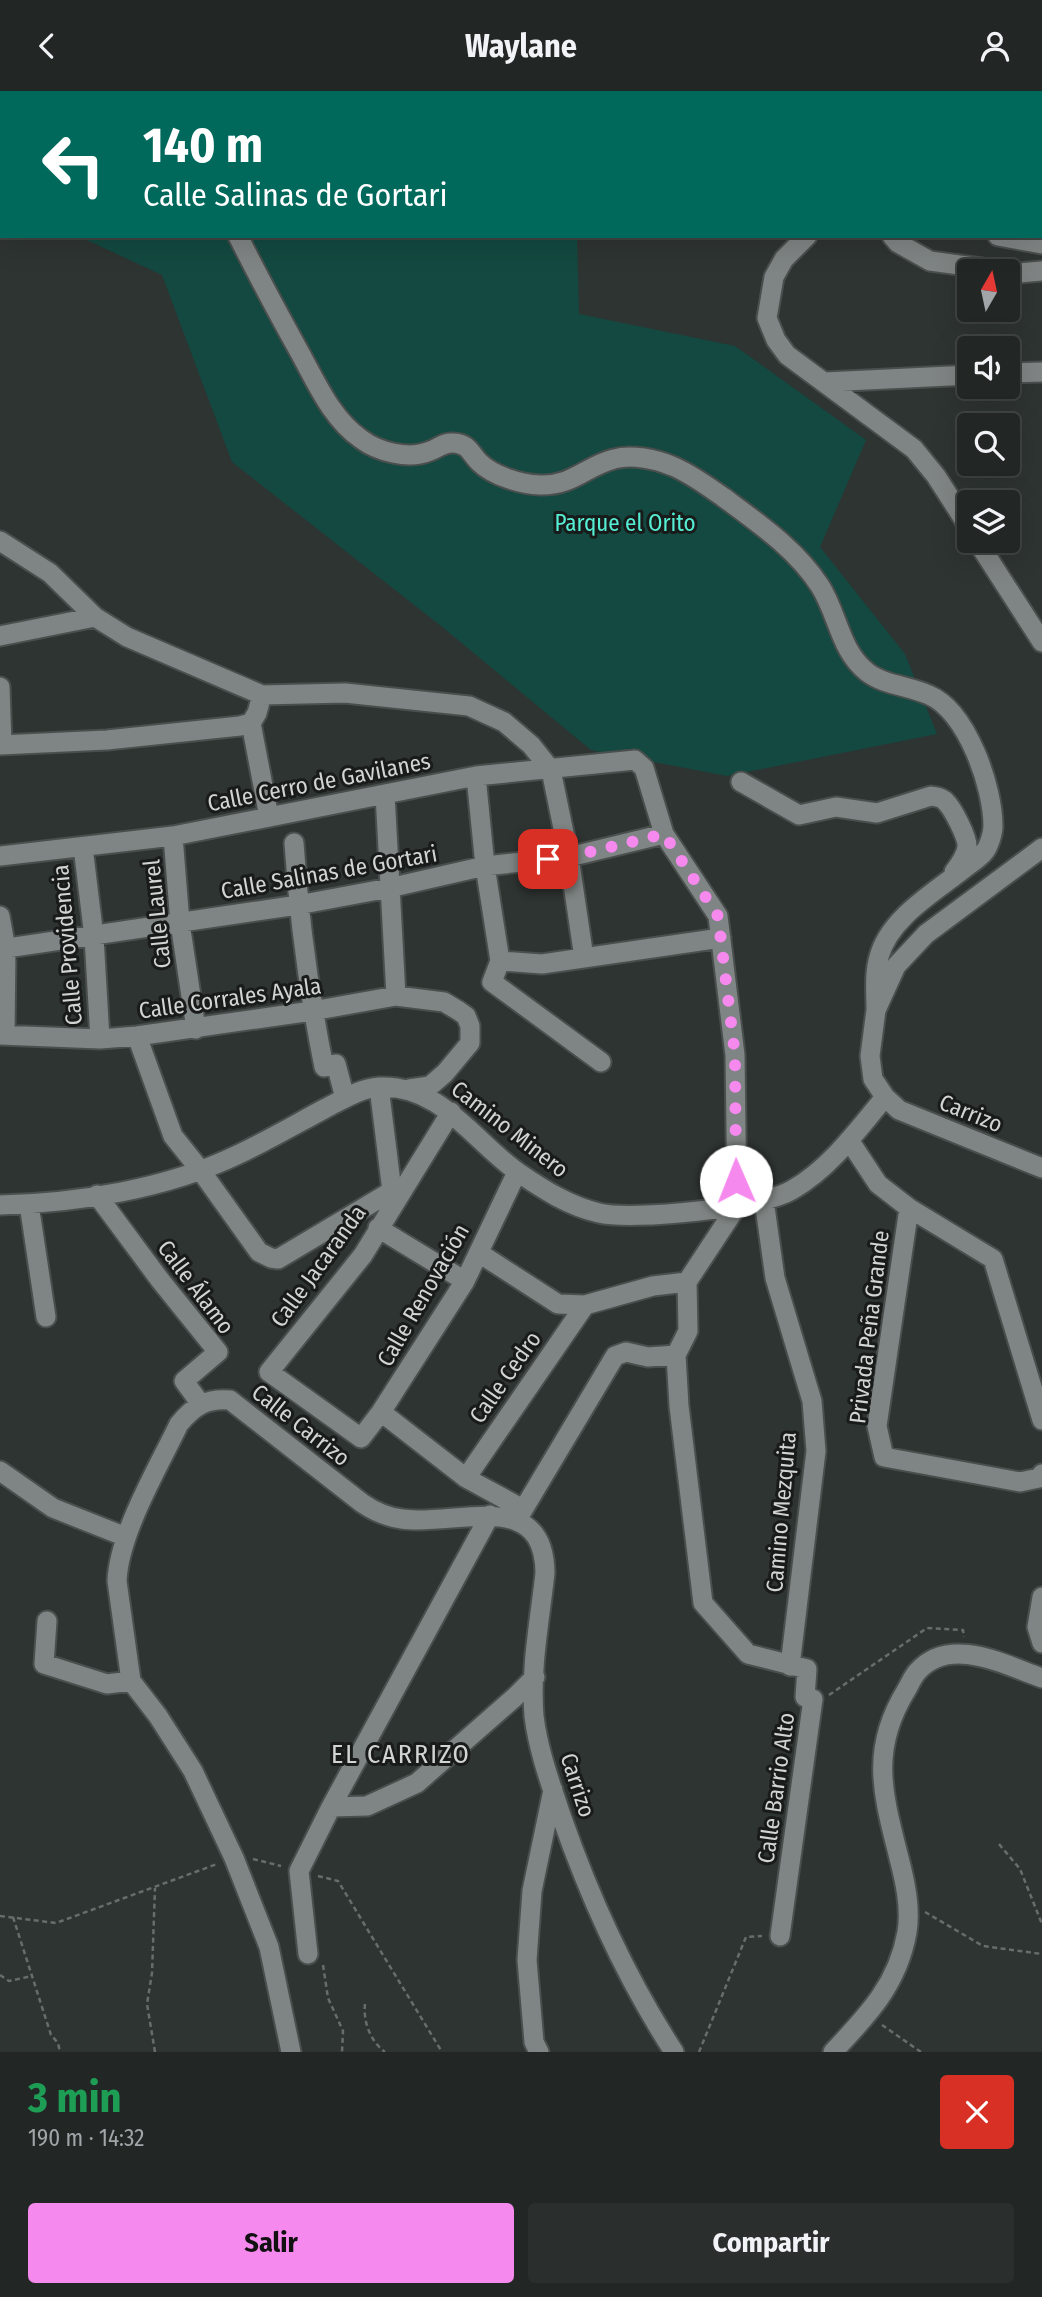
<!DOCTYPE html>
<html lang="es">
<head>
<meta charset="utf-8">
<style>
	:root { --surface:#222726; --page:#2a2f2e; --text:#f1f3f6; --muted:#a2a5a7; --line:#3f4443; --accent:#f689ee }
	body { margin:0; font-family:"Fira Sans Condensed",sans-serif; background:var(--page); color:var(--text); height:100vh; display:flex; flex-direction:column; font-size:26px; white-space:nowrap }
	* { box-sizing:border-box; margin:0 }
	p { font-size:23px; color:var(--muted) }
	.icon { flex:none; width:38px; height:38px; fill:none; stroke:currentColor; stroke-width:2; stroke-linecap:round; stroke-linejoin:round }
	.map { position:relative; height:1961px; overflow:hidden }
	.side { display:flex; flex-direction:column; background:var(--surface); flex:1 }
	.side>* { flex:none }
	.hud { position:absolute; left:0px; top:0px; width:1043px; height:147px; box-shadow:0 7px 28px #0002,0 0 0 2px var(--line); background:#00695c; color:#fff; overflow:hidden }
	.needle { width:46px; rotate:9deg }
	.controls { position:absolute; left:957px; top:168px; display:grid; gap:14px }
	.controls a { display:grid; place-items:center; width:63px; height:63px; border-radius:7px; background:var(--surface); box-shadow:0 7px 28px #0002,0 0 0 2px var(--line); font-size:35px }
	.pin { position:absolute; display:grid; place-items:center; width:60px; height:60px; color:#fff; margin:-30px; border-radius:14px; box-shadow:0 4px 10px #0006 }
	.me { position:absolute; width:77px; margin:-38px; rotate:359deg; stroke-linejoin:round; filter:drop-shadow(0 0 5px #0008) }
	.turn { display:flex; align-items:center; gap:24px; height:147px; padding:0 28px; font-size:32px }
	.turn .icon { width:91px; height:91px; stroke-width:2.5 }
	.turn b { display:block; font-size:49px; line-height:60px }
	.round { display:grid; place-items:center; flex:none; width:74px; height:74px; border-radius:7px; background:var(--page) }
	.headline { display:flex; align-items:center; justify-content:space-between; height:119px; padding:0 28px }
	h1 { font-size:42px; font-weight:700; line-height:52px; color:#1e9e55 }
	.primary-button { display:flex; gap:14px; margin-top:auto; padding:14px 28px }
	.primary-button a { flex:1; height:80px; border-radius:7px; background:var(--accent); color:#111; font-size:28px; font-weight:700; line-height:80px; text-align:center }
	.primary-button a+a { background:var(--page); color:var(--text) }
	header { display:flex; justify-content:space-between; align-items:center; height:91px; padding:0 28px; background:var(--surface); font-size:32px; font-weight:700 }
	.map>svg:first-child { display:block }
	.green { fill:#134940 }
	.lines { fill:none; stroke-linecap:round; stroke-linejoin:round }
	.minor-casing { stroke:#4a4f4e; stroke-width:23 }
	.path { stroke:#686d6b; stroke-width:2.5; stroke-dasharray:5 3.5; stroke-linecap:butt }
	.minor { stroke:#7f8584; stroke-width:19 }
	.route { stroke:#f689ee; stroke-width:12; stroke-dasharray:0 21.6 }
	.labels { text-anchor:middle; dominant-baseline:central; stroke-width:6; stroke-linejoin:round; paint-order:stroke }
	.park-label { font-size:23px; fill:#55eed4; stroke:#181b1a }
	.street-label { font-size:23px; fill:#d0d4d3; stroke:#181b1a }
	.quarter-label { font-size:26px; letter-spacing:2px; fill:#d0d4d3; stroke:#181b1a }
</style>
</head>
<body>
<header><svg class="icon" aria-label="back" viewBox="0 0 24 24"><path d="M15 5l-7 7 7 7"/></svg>Waylane<svg class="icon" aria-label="person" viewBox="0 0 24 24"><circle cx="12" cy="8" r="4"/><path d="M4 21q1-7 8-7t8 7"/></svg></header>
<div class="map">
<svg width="1042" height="1961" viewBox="0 0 1042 1961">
	<rect width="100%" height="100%" fill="#2e3432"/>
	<!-- green -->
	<path class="green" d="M 0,0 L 622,0 L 2,2 L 2,110 Z
		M 78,145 L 577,145 L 579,223 L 735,255 L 866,349 L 820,456 L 905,563 L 937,643 L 727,685 L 591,659 L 441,535 L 232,371 L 162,184 Z"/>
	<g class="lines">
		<!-- minor casing -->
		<g class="minor-casing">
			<path id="minor" d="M 121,0 L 124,2
				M 238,145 C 258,185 279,224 300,262 C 317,293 332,328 361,348 C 378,361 409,369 430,360 C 439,357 443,351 454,352 C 469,353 470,362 479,371 C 493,385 520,393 540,394 C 573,395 586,375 614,368 C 631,363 656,368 672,375 C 690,382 707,395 723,406 C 758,432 796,458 820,495 C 838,523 840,560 867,581 C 883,594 910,595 929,604 C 967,620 993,696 993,735 C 993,742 989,755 985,760 C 980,767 971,772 965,777 C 935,801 889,827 879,866 C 874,883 876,902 876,919
				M 807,145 L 784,168 L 774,186 L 767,227 L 776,249 L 787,264 L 914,358 L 936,385 L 970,438
				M 892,145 L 898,152 L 930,170 L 1019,182 L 1042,180
				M 998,145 L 1042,153
				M 1008,282 L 1042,281
				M 825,291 L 970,284
				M 0,450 L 50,482 L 95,526 L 127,546 L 262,604 L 345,602 L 469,615 L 504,631 L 531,654 L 551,679 L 569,766 L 584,867
				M 977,450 L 1042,551
				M 0,545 L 95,526
				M 0,596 L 2,654
				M 251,632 L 269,726
				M 0,654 L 107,649 L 240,635 L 251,632 L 257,622 L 262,604
				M 476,685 L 485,775 L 500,870 L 492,891 L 601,971
				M 741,691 L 799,724 L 836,716 L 877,722 L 931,705 C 936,706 942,706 946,711 C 953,718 968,747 967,756 C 966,765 959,774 954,781
				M 385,703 L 396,905
				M 173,745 L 180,832 L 196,938
				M 294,752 C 299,828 309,902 324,976 L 336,973 L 345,1007
				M 83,756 L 94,846 L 100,948
				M 1042,757 L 926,843 L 896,875 L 876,919 L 870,965 L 873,988 L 885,1006 L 899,1019 L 1042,1077
				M 0,765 L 173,745 L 476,685 L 635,669 L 644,677 L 664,743 L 718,825 L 735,964 L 737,1115
				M 0,825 L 6,858 L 5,944
				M 0,858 L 298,814 L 389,797 L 485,775 L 569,766 L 664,743
				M 500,870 L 542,873 L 721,847
				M 0,944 L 100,948 L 137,945 L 312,920 L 396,905 L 444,911 L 459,920 L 466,925 L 470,935 L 470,952 L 445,982 L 430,995 L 409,998
				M 137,945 L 173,1045 L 201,1080 L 259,1161 L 271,1167 L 278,1168 L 392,1100 L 379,996
				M 451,1021 L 363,1164 L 269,1281 L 361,1347 L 381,1321 L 465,1190 L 517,1081
				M 849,1049 L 878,1093 L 909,1117 L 993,1168 L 1042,1329
				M 97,1104 L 160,1189 L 218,1261 L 184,1290 L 200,1312
				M 764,1109 L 775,1187 L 812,1310 L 816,1360 L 790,1575
				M 29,1113 L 46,1226
				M 0,1114 C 78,1112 166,1098 237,1064 C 267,1050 296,1033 326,1017 C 342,1009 361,997 379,996 C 441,993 474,1051 519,1082 C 544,1099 569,1115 599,1122 C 633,1130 761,1117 792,1099 C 829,1078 858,1039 885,1006
				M 909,1117 L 877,1335 L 884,1366 L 1020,1391 L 1039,1387 L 1042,1383
				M 378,1137 L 465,1190
				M 479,1162 L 558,1213 L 585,1214 L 653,1195 L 687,1191
				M 687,1191 L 737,1115
				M 676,1264 L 679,1315 L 703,1512 L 748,1563 L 807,1578 L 805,1606 L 813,1608 L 780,1845
				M 381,1321 L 466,1387 L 523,1418
				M 0,1380 L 53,1417 L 126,1446
				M 466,1387 L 585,1214
				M 517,1429 L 615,1265 L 626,1261 L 648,1266 L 676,1264 L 688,1240 L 687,1191
				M 1042,1506 L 1037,1536 L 1042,1552
				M 47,1530 L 44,1573 L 107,1593 L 131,1590
				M 331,1716 L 367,1715 L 417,1692 L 515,1606 L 535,1586
				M 308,1863 L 299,1780 L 331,1716 L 490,1424
				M 291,1961 L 269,1856 L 234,1767 L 193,1680 L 158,1625 L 131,1590 L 117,1490 C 119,1442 158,1377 179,1333 C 194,1315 206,1307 230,1309 L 362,1412 C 375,1421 386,1426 402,1428 C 455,1436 544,1395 545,1482 C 540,1528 530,1578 534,1625 C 538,1659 551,1694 562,1727 C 591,1810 626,1887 674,1961
				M 539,1961 L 534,1951 L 527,1869 L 532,1800 L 553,1699
				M 833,1961 C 868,1924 898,1893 907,1841 C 911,1817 905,1790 899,1767 C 883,1703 869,1659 907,1598 C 910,1593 913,1585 918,1580 C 950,1544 1005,1574 1042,1587"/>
		</g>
		<!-- path -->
		<path class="path" d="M 829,1604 L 927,1537 L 963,1539 L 964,1546
			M 999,1753 L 1020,1778 L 1042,1833
			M 253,1768 L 281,1775
			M 318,1785 L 338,1790 L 442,1961
			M 925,1821 L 983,1855 L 1042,1863
			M 0,1825 L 56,1832 L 217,1773
			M 13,1826 L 51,1944 L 58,1952 L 60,1961
			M 323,1874 L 328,1907 L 343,1940 L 342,1961
			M 0,1884 L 9,1890 L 32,1885
			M 365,1913 C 363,1930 370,1950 385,1961
			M 882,1934 L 921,1961
			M 155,1961 L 147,1913 L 152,1882 L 155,1797
			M 699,1961 L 746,1846 L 762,1845"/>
		<!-- minor -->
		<use href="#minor" class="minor"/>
	</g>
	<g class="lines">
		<!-- route -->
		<path class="route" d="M 548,768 L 569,766 L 664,743 L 718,825 L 735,964 L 736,1090"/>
	</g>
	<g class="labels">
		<!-- park labels -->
		<g class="park-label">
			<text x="625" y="432">Parque el Orito</text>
		</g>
		<!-- street labels -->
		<g class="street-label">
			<text transform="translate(319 691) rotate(-11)">Calle Cerro de Gavilanes</text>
			<text transform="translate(329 781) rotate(-10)">Calle Salinas de Gortari</text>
			<text transform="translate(157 823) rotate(-96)">Calle Laurel</text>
			<text transform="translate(67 854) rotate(-95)">Calle Providencia</text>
			<text transform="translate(230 907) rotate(-8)">Calle Corrales Ayala</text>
			<text transform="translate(971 1022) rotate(22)">Carrizo</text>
			<text transform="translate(510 1038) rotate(38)">Camino Minero</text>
			<text transform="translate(318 1175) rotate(-54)">Calle Jacaranda</text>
			<text transform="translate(196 1196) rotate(53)">Calle Álamo</text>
			<text transform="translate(423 1204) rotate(-60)">Calle Renovación</text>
			<text transform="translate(869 1236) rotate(-83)">Privada Peña Grande</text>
			<text transform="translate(505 1286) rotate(-55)">Calle Cedro</text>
			<text transform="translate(301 1334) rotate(38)">Calle Carrizo</text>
			<text transform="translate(781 1421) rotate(-85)">Camino Mezquita</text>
			<text transform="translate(578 1694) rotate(72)">Carrizo</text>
			<text transform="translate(776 1697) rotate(-82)">Calle Barrio Alto</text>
		</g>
		<!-- quarter labels -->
		<g class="quarter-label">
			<text x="401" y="1663">EL CARRIZO</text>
		</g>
	</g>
</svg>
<div class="controls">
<a><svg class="needle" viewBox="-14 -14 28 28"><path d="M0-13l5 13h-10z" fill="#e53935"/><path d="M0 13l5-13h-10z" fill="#a2a5a7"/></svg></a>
<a><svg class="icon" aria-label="sound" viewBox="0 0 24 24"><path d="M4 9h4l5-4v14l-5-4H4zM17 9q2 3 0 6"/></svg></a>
<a><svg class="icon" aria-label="search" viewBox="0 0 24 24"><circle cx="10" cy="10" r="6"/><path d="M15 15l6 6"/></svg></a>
<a><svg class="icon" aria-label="layers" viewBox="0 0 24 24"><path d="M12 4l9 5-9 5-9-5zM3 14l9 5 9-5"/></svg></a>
</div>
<div class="pin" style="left:548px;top:768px;background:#d93025"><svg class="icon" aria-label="arrive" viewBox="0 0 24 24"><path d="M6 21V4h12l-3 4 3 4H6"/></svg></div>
<svg class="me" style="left:736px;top:1090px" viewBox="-20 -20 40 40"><circle r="19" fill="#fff"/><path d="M0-13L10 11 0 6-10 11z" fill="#f689ee"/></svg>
<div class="hud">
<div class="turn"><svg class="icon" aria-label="left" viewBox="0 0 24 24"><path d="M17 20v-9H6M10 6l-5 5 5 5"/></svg><div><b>140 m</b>Calle Salinas de Gortari</div></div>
</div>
</div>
<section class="side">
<div class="headline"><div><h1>3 min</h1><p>190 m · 14:32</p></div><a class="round" style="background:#d93025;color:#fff"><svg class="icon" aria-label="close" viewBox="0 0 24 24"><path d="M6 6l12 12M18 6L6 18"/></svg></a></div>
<div class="primary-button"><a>Salir</a><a>Compartir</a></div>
</section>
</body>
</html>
